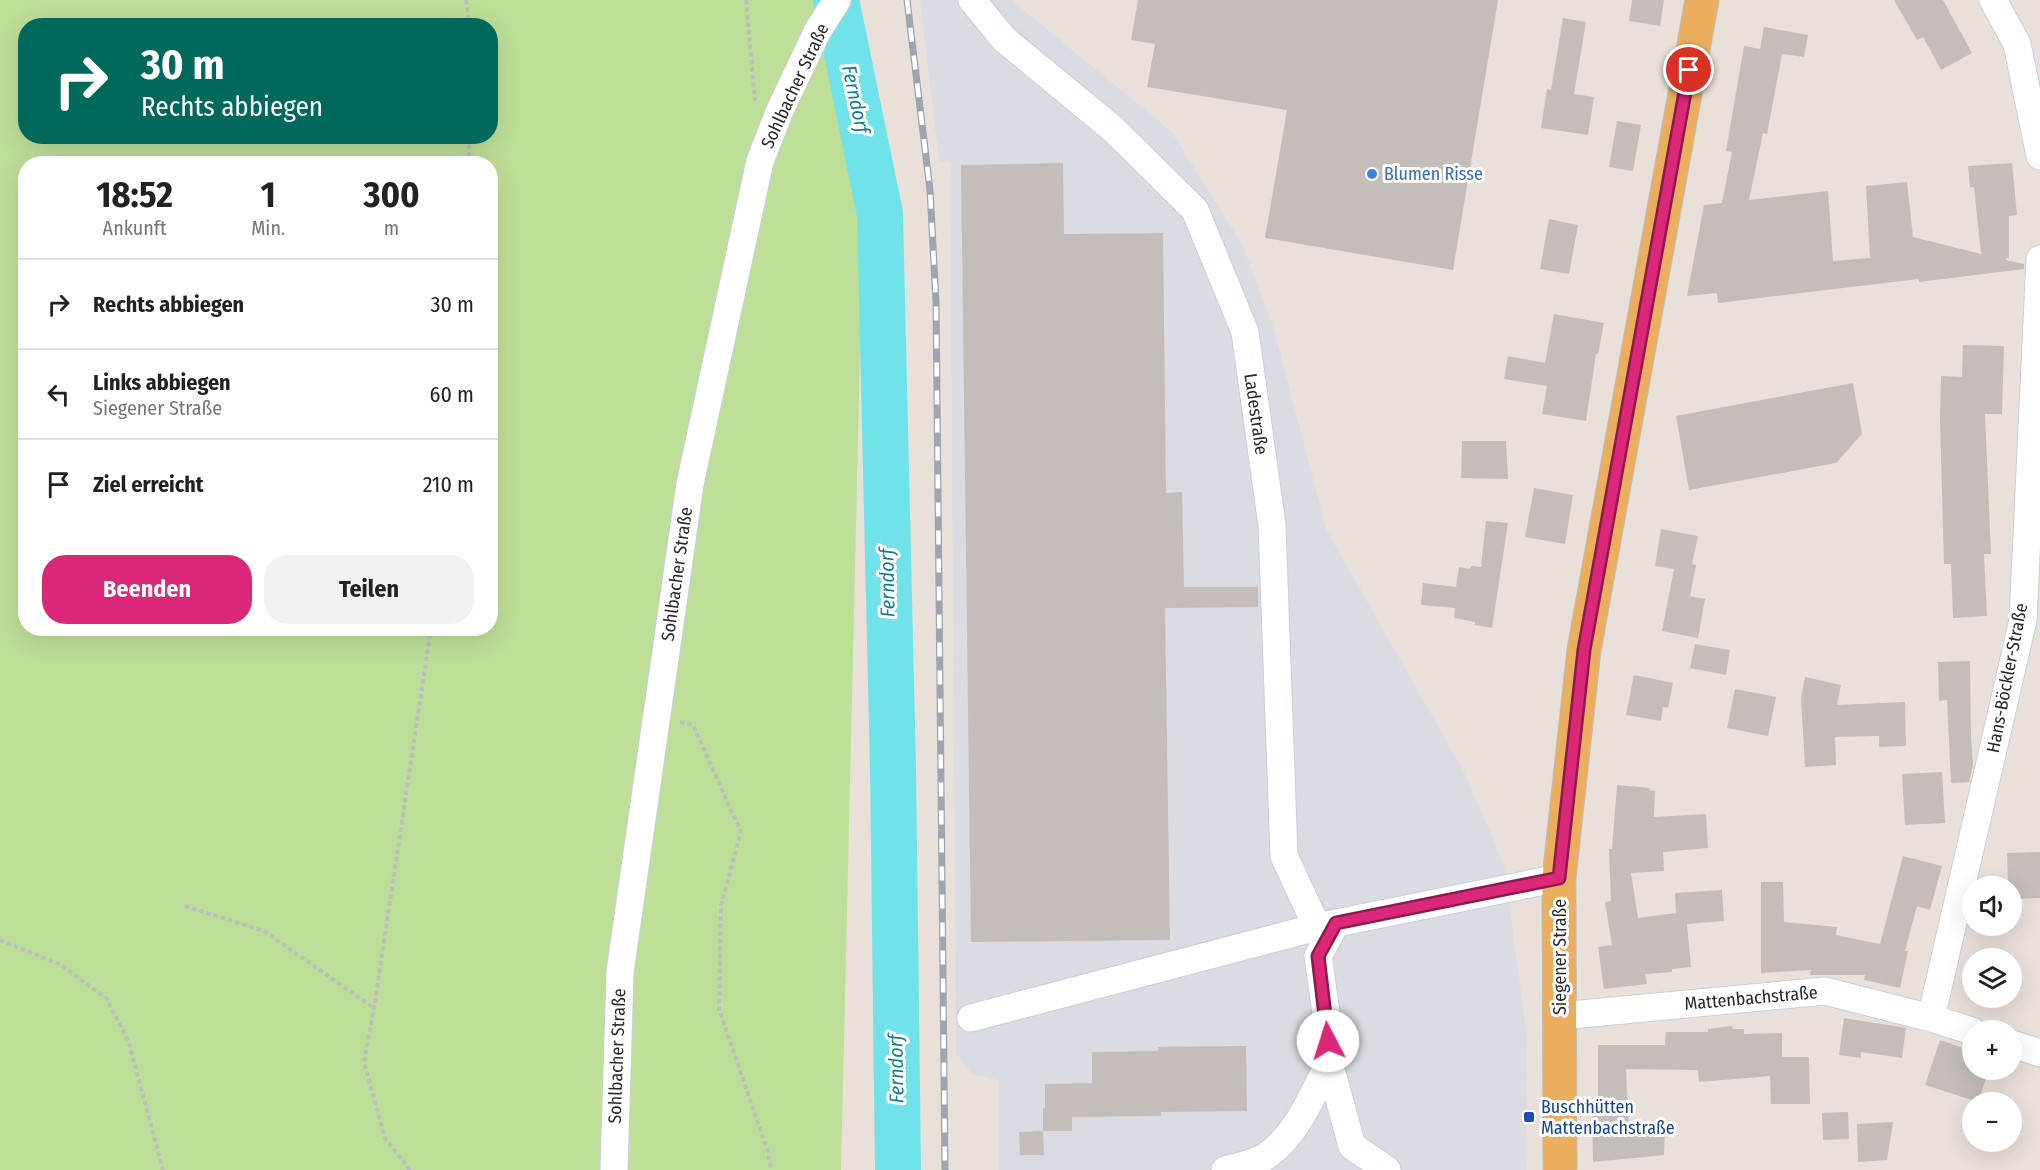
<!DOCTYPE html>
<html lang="de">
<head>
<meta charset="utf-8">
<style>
	:root { --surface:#fff; --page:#f2f2f2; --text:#222; --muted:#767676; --line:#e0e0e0; --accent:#db2777 }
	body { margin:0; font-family:"Fira Sans Condensed",sans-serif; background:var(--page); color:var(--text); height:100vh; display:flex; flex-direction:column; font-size:22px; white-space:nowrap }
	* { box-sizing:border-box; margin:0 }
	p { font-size:20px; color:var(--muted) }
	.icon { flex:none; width:33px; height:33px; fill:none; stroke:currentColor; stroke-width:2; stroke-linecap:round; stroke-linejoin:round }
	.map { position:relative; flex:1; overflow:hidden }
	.panel { position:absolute; left:18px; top:156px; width:480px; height:480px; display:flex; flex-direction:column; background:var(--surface); border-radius:24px; box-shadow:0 6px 24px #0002 }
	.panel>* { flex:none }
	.guide { position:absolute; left:18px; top:18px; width:480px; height:126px; border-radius:24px; box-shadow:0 6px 24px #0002; background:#00695c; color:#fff; overflow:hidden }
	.buttons { position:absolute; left:1962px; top:876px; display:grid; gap:12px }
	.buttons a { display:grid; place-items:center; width:60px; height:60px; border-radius:50%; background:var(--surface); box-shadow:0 6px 24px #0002; font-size:30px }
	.pin { position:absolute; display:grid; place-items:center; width:51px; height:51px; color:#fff; margin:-26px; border:3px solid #fff; border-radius:50%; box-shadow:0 2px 6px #0007 }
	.me { position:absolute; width:66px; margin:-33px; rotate:355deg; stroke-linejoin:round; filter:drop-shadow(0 0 4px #0008) }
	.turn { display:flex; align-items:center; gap:21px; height:126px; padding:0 24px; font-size:27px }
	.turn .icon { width:78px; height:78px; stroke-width:2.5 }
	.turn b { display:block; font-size:42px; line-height:51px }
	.eta { display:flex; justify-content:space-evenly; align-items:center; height:102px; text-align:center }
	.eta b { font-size:36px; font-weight:700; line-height:42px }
	.action { display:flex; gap:12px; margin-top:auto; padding:12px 24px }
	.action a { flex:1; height:69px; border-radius:24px; background:var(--accent); color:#fff; font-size:24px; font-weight:700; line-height:69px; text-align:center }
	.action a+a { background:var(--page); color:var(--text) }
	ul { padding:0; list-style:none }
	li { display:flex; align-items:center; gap:18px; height:90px; padding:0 24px; border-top:2px solid var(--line) }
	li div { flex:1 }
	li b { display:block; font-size:22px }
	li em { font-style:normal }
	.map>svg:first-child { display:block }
	.industrial { fill:#dbdbe3 }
	.green { fill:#bedf98; fill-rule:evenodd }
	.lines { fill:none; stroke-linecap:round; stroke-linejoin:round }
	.river { stroke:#70e2ea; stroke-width:46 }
	.building { fill:#c5bdba }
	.minor-casing { stroke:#c8cfda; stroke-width:29 }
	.major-casing { stroke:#bebebe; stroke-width:35 }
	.path { stroke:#bebebe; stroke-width:4; stroke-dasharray:4.5 3; stroke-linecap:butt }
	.minor { stroke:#fff; stroke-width:27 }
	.major { stroke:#ebae5e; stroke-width:33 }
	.rail-casing { stroke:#9da4b2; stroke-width:7 }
	.rail { stroke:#fff; stroke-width:4.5; stroke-dasharray:14; stroke-linecap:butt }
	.route-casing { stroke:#8e194d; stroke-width:15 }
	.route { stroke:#db2777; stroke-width:10 }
	.shop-dot { fill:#3f7fe0; stroke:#fff; stroke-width:2 }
	.transit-dot { fill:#1a4fb4; stroke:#fff; stroke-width:2 }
	.labels { text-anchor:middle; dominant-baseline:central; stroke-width:6; stroke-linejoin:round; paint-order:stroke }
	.street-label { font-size:18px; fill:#282828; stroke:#fff }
	.shop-label { font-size:18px; fill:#366cbe; stroke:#fff; text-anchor:start }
	.transit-label { font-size:18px; fill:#164399; stroke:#fff; text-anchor:start }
	.water-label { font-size:20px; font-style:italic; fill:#128093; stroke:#fff }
</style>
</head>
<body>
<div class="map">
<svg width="2040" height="1170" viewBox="0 0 2040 1170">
	<rect width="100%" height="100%" fill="#eae0da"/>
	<!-- industrial -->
	<path class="industrial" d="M 920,0 L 1011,0 L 1171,131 L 1242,244 L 1274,329 L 1326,529 L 1464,772 L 1504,865 L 1527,1038 L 1526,1170 L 998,1170 L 998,1080 L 973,1074 L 956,1054 L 950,162 L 939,161 Z"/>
	<!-- green -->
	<path class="green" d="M 0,0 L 825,0 L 863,224 L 841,1170 L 0,1170 ZM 26,26 L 490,26 L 490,136 L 26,136 ZM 26,164 L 490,164 L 490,628 L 26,628 Z"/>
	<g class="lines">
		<!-- river -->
		<path class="river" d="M 836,0 L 880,214 L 893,769 L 898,1170"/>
	</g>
	<!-- building -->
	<path class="building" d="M 1138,0 L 1498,0 L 1453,270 L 1265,238 L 1287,110 L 1147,87 L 1155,44 L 1131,40 Z
		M 1632,0 L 1664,0 L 1660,26 L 1629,21 Z
		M 1894,0 L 1943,0 L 1972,53 L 1941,70 L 1923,37 L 1917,40 Z
		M 1563,18 L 1586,22 L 1574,94 L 1594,97 L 1588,135 L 1541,128 L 1547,89 L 1551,90 Z
		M 1764,27 L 1808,35 L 1804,57 L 1782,54 L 1767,134 L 1763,133 L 1749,200 L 1828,191 L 1833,261 L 1870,258 L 1866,186 L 1907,182 L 1913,237 L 1981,254 L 1974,187 L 1970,187 L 1968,166 L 2012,163 L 2017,215 L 2009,216 L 2009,258 L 2006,258 L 2006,260 L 2024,264 L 2024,269 L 1919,282 L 1919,279 L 1718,303 L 1717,293 L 1687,296 L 1704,205 L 1722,203 L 1732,152 L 1726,151 L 1744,46 L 1760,49 Z
		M 1617,121 L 1641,125 L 1633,171 L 1609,167 Z
		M 1063,163 L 1064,234 L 1163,233 L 1166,493 L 1182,492 L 1184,587 L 1258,587 L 1258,607 L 1165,608 L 1170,940 L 971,942 L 961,165 Z
		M 1549,219 L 1578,225 L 1569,274 L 1540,269 Z
		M 1554,314 L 1604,323 L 1598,354 L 1596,354 L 1586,421 L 1542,414 L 1547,386 L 1504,379 L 1508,356 L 1545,363 Z
		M 1963,345 L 2004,346 L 2002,414 L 1985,414 L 1991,554 L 1984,554 L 1987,616 L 1953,618 L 1951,564 L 1944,564 L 1940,419 L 1941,376 L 1962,377 Z
		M 1853,383 L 1862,434 L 1836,463 L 1689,490 L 1676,416 Z
		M 1462,441 L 1506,441 L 1508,479 L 1461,478 Z
		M 1534,488 L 1573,495 L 1565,544 L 1525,537 Z
		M 1486,521 L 1508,523 L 1492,628 L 1475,625 L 1475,622 L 1454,618 L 1455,608 L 1421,605 L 1423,583 L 1456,587 L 1459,567 L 1470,569 L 1471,566 L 1481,567 Z
		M 1661,529 L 1698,536 L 1692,564 L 1696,565 L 1690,596 L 1705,599 L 1698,638 L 1662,631 L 1674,569 L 1655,566 Z
		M 1695,644 L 1730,650 L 1726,675 L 1690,668 Z
		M 1970,661 L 1971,736 L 1973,766 L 1969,782 L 1951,783 L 1947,700 L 1939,701 L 1938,662 Z
		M 1634,675 L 1673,683 L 1668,708 L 1663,707 L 1661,721 L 1626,715 Z
		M 1805,677 L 1841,685 L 1837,705 L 1905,702 L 1906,746 L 1879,747 L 1879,736 L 1835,737 L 1836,765 L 1805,767 L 1801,697 Z
		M 1735,689 L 1776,697 L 1768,736 L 1727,728 Z
		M 1942,772 L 1945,823 L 1905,825 L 1902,774 Z
		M 1617,785 L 1650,788 L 1649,790 L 1655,791 L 1654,817 L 1706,814 L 1708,848 L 1663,852 L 1664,871 L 1631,873 L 1638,918 L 1676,913 L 1675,893 L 1722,890 L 1724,921 L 1687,924 L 1691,967 L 1672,969 L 1672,972 L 1645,974 L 1647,984 L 1604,989 L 1598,947 L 1612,945 L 1605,902 L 1611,901 L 1609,849 L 1612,849 Z
		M 2040,852 L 2040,898 L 2012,899 L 2012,886 L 2008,886 L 2007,853 Z
		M 1903,856 L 1942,866 L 1930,910 L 1917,906 L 1905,951 L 1908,951 L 1900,988 L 1864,980 L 1865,975 L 1810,975 L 1811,970 L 1761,973 L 1761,882 L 1783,882 L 1784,922 L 1837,927 L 1836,935 L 1880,944 Z
		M 1844,1018 L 1906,1028 L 1902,1058 L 1861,1052 L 1861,1058 L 1839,1055 Z
		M 1732,1026 L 1733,1029 L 1744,1029 L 1744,1034 L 1782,1033 L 1782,1057 L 1809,1057 L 1810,1104 L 1771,1104 L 1770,1076 L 1699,1082 L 1698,1070 L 1626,1069 L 1629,1130 L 1665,1129 L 1664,1155 L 1593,1162 L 1592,1111 L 1598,1110 L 1598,1045 L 1665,1045 L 1666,1032 L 1708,1032 L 1708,1029 Z
		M 1940,1040 L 1972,1051 L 1972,1070 L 1989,1070 L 1978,1102 L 1925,1085 Z
		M 1246,1046 L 1247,1111 L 1161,1112 L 1161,1116 L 1072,1117 L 1072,1131 L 1043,1131 L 1043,1108 L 1045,1108 L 1045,1084 L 1092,1083 L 1092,1052 L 1158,1051 L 1158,1047 Z
		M 1848,1112 L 1849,1139 L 1823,1140 L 1822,1113 Z
		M 1893,1122 L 1887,1160 L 1858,1162 L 1857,1124 Z
		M 1043,1131 L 1044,1155 L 1020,1155 L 1019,1132 Z"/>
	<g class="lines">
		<!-- minor casing -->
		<g class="minor-casing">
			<path id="minor" d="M 972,0 L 1004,39 L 1113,129 L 1195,210 L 1245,332 L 1272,525 L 1284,856 L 1317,927
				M 1993,0 L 2017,44 L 2040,156
				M 1336,923 L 1318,956 L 1327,1020 L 1329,1062 L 1352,1146 L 1387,1170
				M 1560,1016 L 1825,991 L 1931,1018 L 1972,1031
				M 971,1018 L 1317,927 L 1559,878
				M 1931,1018 L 2023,620 L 2040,259
				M 2012,1044 L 2040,1053
				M 614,1170 L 620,972 L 690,484 L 760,161 L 780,110 L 817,32 L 837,0
				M 1225,1170 C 1237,1167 1250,1164 1261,1159 C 1294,1141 1313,1095 1329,1062"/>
		</g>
		<!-- major casing -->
		<g class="major-casing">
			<path id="major" d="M 1560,1170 L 1559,878 L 1584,650 L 1702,0"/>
		</g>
		<!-- path -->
		<path class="path" d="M 466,0 L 469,26
			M 746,0 L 755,101
			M 469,164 L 469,136
			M 680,722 L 693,725 L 741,832 L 721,905 L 719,1009 L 768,1152 L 771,1170
			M 185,906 L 264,931 L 374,1008
			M 0,940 L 61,965 L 107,999 L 129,1043 L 163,1170
			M 410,1170 L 385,1138 L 364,1062 L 374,1008 L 431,628"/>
		<!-- minor -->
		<use href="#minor" class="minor"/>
		<!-- major -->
		<use href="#major" class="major"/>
		<!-- rail casing -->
		<g class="rail-casing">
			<path id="rail" d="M 907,0 L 930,190 L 936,302 L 945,1170"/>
		</g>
		<!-- rail -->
		<use href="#rail" class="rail"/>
	</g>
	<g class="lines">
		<!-- route casing -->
		<g class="route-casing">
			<path id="route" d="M 1328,1041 L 1318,956 L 1336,923 L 1559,878 L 1584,650 L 1689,70"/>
		</g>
		<!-- route -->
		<use href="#route" class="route"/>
	</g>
	<!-- markers -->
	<circle class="shop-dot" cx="1372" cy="174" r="6"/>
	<rect class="transit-dot" x="1523" y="1111" width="12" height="12" rx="3"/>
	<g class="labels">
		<!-- street labels -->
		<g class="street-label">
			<text transform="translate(795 86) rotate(-65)">Sohlbacher Straße</text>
			<text transform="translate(1256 414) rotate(82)">Ladestraße</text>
			<text transform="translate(677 574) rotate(-82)">Sohlbacher Straße</text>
			<text transform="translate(2007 678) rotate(-79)">Hans-Böckler-Straße</text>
			<text transform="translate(1560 957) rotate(-90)">Siegener Straße</text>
			<text transform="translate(1751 998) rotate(-5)">Mattenbachstraße</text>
			<text transform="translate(617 1056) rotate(-88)">Sohlbacher Straße</text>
		</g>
		<!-- shop labels -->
		<g class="shop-label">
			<text x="1384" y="174">Blumen Risse</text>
		</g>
		<!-- transit labels -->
		<g class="transit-label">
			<text x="1541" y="1107">Buschhütten<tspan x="1541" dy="21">Mattenbachstraße</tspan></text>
		</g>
		<!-- water labels -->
		<g class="water-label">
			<text transform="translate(856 99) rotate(78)">Ferndorf</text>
			<text transform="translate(887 583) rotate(-91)">Ferndorf</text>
			<text transform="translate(896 1069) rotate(-91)">Ferndorf</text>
		</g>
	</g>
</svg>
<div class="buttons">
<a><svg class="icon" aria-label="sound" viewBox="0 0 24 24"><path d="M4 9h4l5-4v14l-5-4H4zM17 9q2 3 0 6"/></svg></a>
<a><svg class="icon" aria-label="layers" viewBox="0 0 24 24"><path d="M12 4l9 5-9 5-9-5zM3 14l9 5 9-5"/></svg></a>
<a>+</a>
<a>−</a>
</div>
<div class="pin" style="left:1689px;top:70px;background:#d93025"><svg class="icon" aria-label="arrive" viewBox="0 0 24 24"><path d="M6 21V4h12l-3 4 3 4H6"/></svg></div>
<svg class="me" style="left:1328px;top:1041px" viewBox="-20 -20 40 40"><circle r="19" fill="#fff"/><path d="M0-13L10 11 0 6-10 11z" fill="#db2777"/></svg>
<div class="guide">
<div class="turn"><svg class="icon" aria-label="right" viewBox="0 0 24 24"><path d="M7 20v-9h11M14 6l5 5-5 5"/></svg><div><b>30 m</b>Rechts abbiegen</div></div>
</div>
<section class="panel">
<div class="eta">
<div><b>18:52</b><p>Ankunft</p></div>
<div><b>1</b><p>Min.</p></div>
<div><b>300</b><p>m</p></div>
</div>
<ul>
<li><svg class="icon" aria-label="right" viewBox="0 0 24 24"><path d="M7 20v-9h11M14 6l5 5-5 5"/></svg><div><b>Rechts abbiegen</b></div><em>30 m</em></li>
<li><svg class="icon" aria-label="left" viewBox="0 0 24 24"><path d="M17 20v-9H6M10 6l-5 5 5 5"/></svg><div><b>Links abbiegen</b><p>Siegener Straße</p></div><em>60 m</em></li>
<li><svg class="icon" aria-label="arrive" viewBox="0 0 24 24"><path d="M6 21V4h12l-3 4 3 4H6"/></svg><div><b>Ziel erreicht</b></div><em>210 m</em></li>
</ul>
<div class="action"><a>Beenden</a><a>Teilen</a></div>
</section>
</div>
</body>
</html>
